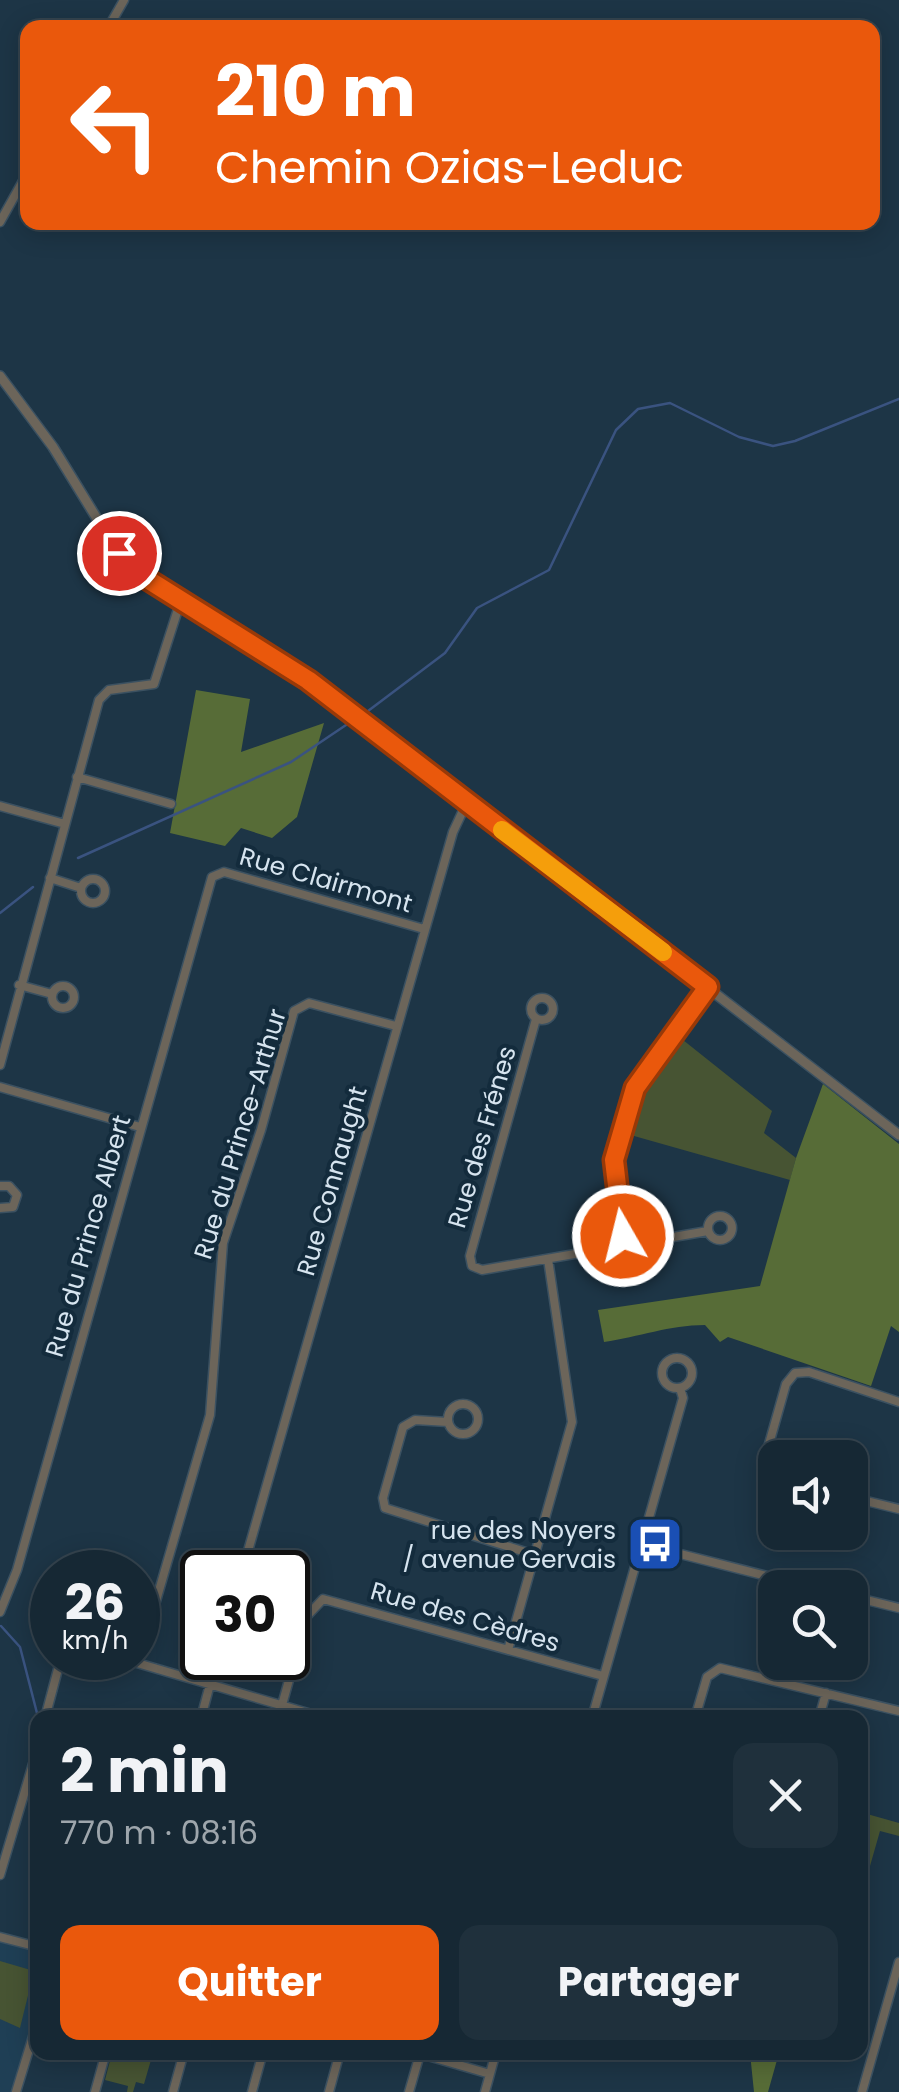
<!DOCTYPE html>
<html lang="fr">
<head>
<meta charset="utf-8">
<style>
	:root { --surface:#162834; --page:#1f303c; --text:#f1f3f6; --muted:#9ea6ac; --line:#35444f; --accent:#ea580c }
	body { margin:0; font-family:Poppins,sans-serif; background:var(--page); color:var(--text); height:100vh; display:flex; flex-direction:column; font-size:38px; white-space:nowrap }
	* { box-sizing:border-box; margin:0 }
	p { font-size:32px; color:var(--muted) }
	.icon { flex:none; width:55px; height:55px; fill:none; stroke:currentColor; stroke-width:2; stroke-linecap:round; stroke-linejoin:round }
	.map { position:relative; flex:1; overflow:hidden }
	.details { position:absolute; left:30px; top:1710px; width:838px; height:350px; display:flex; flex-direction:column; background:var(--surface); border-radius:20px; box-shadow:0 5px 25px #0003,0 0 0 2px var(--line) }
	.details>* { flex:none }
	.top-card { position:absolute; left:20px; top:20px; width:860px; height:210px; border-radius:20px; box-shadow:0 5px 25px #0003,0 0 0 2px var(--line); background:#ea580c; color:#fff; overflow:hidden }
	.tools { position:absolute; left:758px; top:1440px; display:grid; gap:20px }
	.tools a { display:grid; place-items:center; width:110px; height:110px; border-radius:20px; background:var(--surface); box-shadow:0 5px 25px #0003,0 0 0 2px var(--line); font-size:50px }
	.speed { position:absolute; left:30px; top:1550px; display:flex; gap:20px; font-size:50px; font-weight:700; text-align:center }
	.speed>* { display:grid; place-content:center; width:130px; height:130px; border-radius:50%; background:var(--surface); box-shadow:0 5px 25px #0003,0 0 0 2px var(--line); line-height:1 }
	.speed small { font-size:25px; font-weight:400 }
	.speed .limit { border:5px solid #111; border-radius:15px; background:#fff; color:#111 }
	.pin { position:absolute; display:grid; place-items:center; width:85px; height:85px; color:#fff; margin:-42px; border:5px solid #fff; border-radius:50%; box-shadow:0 2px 10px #0007 }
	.me { position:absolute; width:110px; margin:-55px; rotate:352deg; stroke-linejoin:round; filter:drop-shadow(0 0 8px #0008) }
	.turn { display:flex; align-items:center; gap:35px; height:210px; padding:0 30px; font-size:45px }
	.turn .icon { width:130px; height:130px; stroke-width:2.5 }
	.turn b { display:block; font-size:70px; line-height:85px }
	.round { display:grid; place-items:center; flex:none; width:105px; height:105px; border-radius:20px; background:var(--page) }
	.overview { display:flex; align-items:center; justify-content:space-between; height:170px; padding:0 30px }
	h1 { font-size:60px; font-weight:700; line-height:75px }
	.cta { display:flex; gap:20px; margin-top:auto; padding:20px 30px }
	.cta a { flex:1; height:115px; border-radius:20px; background:var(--accent); color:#fff; font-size:40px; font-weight:700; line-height:115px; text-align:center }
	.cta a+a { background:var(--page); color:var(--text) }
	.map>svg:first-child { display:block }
	.built { fill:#1f3f55 }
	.green { fill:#475433 }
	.forest { fill:#576c37 }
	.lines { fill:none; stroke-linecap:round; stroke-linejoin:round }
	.stream { stroke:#3a5380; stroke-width:2.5 }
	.minor-casing { stroke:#3b5161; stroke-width:11 }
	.tertiary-casing { stroke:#3b5161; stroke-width:12 }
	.minor { stroke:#6c655a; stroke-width:8 }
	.tertiary { stroke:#6c655a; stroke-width:9 }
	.route-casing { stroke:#983908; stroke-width:25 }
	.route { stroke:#ea580c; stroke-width:18 }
	.slow { stroke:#f59e0b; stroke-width:18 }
	.labels { text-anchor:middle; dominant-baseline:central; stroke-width:8; stroke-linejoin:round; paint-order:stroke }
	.street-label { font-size:25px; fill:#d6e4ef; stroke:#132b3c }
	.poi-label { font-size:25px; fill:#d6e4ef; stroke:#132b3c; text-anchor:end }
</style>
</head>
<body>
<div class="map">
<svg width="899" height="2092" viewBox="0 0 899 2092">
	<rect width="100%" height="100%" fill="#1d3546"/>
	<!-- built -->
	<path class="built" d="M 0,1937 L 37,1947 L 37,2020 L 16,2092 L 0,2092 Z"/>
	<!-- green -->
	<path class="green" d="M 678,1036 L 772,1111 L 764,1133 L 796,1158 L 790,1180 L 627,1134 L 642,1086 Z
		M 860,1812 L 899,1823 L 899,1836 L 880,1831 L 860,1901 Z
		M 0,1961 L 34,1971 L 20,2028 L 0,2019 Z
		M 112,2053 L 153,2053 L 144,2084 L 136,2082 L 133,2092 L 127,2092 L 128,2086 L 105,2080 Z"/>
	<!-- forest -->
	<path class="forest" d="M 196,690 L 250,699 L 241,752 L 324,723 L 297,817 L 272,838 L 241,828 L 225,846 L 170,833 Z
		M 823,1084 L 899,1144 L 899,1332 L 891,1326 L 871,1386 L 728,1337 L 720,1342 L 705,1325 C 669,1325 639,1337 604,1342 L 598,1310 L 760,1286 L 796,1158 Z
		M 750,2053 L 779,2053 L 768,2092 L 754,2092 Z"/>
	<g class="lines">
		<!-- stream -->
		<path class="stream" d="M 364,714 L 445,653 L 477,608 L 549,570 L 616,430 L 638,409 L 670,403 L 739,437 L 773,446 L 795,441 L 899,399
			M 78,858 L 291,762 L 349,723
			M 0,913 L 33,887
			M 1,1626 L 20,1647 L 38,1717"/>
		<!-- minor casing -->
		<g class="minor-casing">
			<path id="minor" d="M 108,28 L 124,0
				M 0,222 L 28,172
				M 77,777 L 171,804
				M 0,806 L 65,824
				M 50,878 L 81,888
				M81 891a12 12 0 1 1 24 0a12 12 0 1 1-24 0Z
				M 19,985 L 52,994
				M52 997a11 11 0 1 1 22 0a11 11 0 1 1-22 0Z
				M531 1009a11 11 0 1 1 22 0a11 11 0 1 1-22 0Z
				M 536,1019 L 470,1256 L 472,1266 L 482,1270 L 708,1231
				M 0,1065 L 99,700 L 109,690 L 154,684 L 181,600
				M 0,1087 L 140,1127
				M 0,1186 L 9,1186 L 17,1195 L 13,1207 L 0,1208
				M708 1228a12 12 0 1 1 24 0a12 12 0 1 1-24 0Z
				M 625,1247 L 614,1160 L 635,1088 L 708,987
				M662 1373a15 15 0 1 1 30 0a15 15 0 1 1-30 0Z
				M448 1419a15 15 0 1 1 30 0a15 15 0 1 1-30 0Z
				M 448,1422 L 415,1420 L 403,1427 L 383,1498 L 385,1508 L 535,1555
				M 775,1478 L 767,1470 L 765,1458 L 786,1384 L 795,1373 L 809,1372 L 899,1402
				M 850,1497 L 899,1509
				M 641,1544 L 814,1588
				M 242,1572 L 453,832 L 467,802
				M 850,1596 L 899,1608
				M 0,1612 L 17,1570 L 212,877 L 224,872 L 424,929
				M 508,1650 L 572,1422 L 548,1259
				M 120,1658 L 325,1718
				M 138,1663 L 210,1415 L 223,1243 L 261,1130 L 294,1011 L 309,1003 L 396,1026
				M 282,1705 L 307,1616 L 323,1599 L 603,1676
				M 45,1718 L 61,1658
				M 201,1718 L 217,1658
				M 592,1718 L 683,1398 L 680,1388
				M 695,1718 L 707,1677 L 720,1668 L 899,1711
				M 819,1718 L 826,1693
				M 0,1875 L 38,1747
				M 0,1937 L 38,1947
				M 414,2052 L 490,2074
				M 16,2092 L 38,2020
				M 95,2092 L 106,2052
				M 173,2092 L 184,2052
				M 252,2092 L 263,2052
				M 329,2092 L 340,2052
				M 409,2092 L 420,2054
				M 485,2092 L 496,2052
				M 862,2092 L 899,1962"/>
		</g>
		<!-- tertiary casing -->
		<g class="tertiary-casing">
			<path id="tertiary" d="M 0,376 L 53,447 L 112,543 L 135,570 L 308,680 L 899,1135"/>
		</g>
		<!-- minor -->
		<use href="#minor" class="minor"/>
		<!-- tertiary -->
		<use href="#tertiary" class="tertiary"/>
	</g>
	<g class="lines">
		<!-- route casing -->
		<g class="route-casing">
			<path id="route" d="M 119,553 L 147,579 L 308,680 L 708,987 L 635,1088 L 614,1160 L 623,1236"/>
		</g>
		<!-- route -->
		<use href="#route" class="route"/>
		<!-- slow -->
		<path class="slow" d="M 502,830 L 663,952"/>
	</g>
	<!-- icons -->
	<defs>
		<g id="bus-square" transform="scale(2.875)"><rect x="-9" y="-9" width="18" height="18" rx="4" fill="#1a4fb4" stroke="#132b3c"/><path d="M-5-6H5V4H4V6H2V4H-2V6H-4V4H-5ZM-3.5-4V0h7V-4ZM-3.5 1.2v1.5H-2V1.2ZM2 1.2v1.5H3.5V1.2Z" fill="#fff"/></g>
	</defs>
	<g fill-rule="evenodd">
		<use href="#bus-square" x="655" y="1544"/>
	</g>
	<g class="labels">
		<!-- street labels -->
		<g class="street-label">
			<text transform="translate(326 880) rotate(16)">Rue Clairmont</text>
			<text transform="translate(240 1134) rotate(-73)">Rue du Prince-Arthur</text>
			<text transform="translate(482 1137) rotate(-74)">Rue des Frénes</text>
			<text transform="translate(332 1181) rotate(-74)">Rue Connaught</text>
			<text transform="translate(88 1236) rotate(-74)">Rue du Prince Albert</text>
			<text transform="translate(465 1617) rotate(16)">Rue des Cèdres</text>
		</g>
		<!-- poi labels -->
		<g class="poi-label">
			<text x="616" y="1530">rue des Noyers<tspan x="616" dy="29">/ avenue Gervais</tspan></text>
		</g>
	</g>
</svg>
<div class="tools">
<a><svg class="icon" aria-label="sound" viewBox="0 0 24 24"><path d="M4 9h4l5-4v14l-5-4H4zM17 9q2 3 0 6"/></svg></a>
<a><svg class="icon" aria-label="search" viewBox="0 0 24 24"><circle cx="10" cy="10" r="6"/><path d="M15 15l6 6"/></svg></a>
</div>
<div class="speed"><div>26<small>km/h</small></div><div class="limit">30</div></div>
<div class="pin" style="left:119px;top:553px;background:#d93025"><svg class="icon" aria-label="arrive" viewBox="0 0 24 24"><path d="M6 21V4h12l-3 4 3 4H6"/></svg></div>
<svg class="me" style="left:623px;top:1236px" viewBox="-20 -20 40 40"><circle r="17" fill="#ea580c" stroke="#fff" stroke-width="3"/><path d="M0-11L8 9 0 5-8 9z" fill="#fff"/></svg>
<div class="top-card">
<div class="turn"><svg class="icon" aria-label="left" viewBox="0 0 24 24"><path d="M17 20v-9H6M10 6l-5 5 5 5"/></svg><div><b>210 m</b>Chemin Ozias-Leduc</div></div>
</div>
<section class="details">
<div class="overview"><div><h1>2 min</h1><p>770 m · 08:16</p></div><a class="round"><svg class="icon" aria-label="close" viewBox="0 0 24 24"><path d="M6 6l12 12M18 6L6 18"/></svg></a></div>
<div class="cta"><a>Quitter</a><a>Partager</a></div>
</section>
</div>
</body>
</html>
